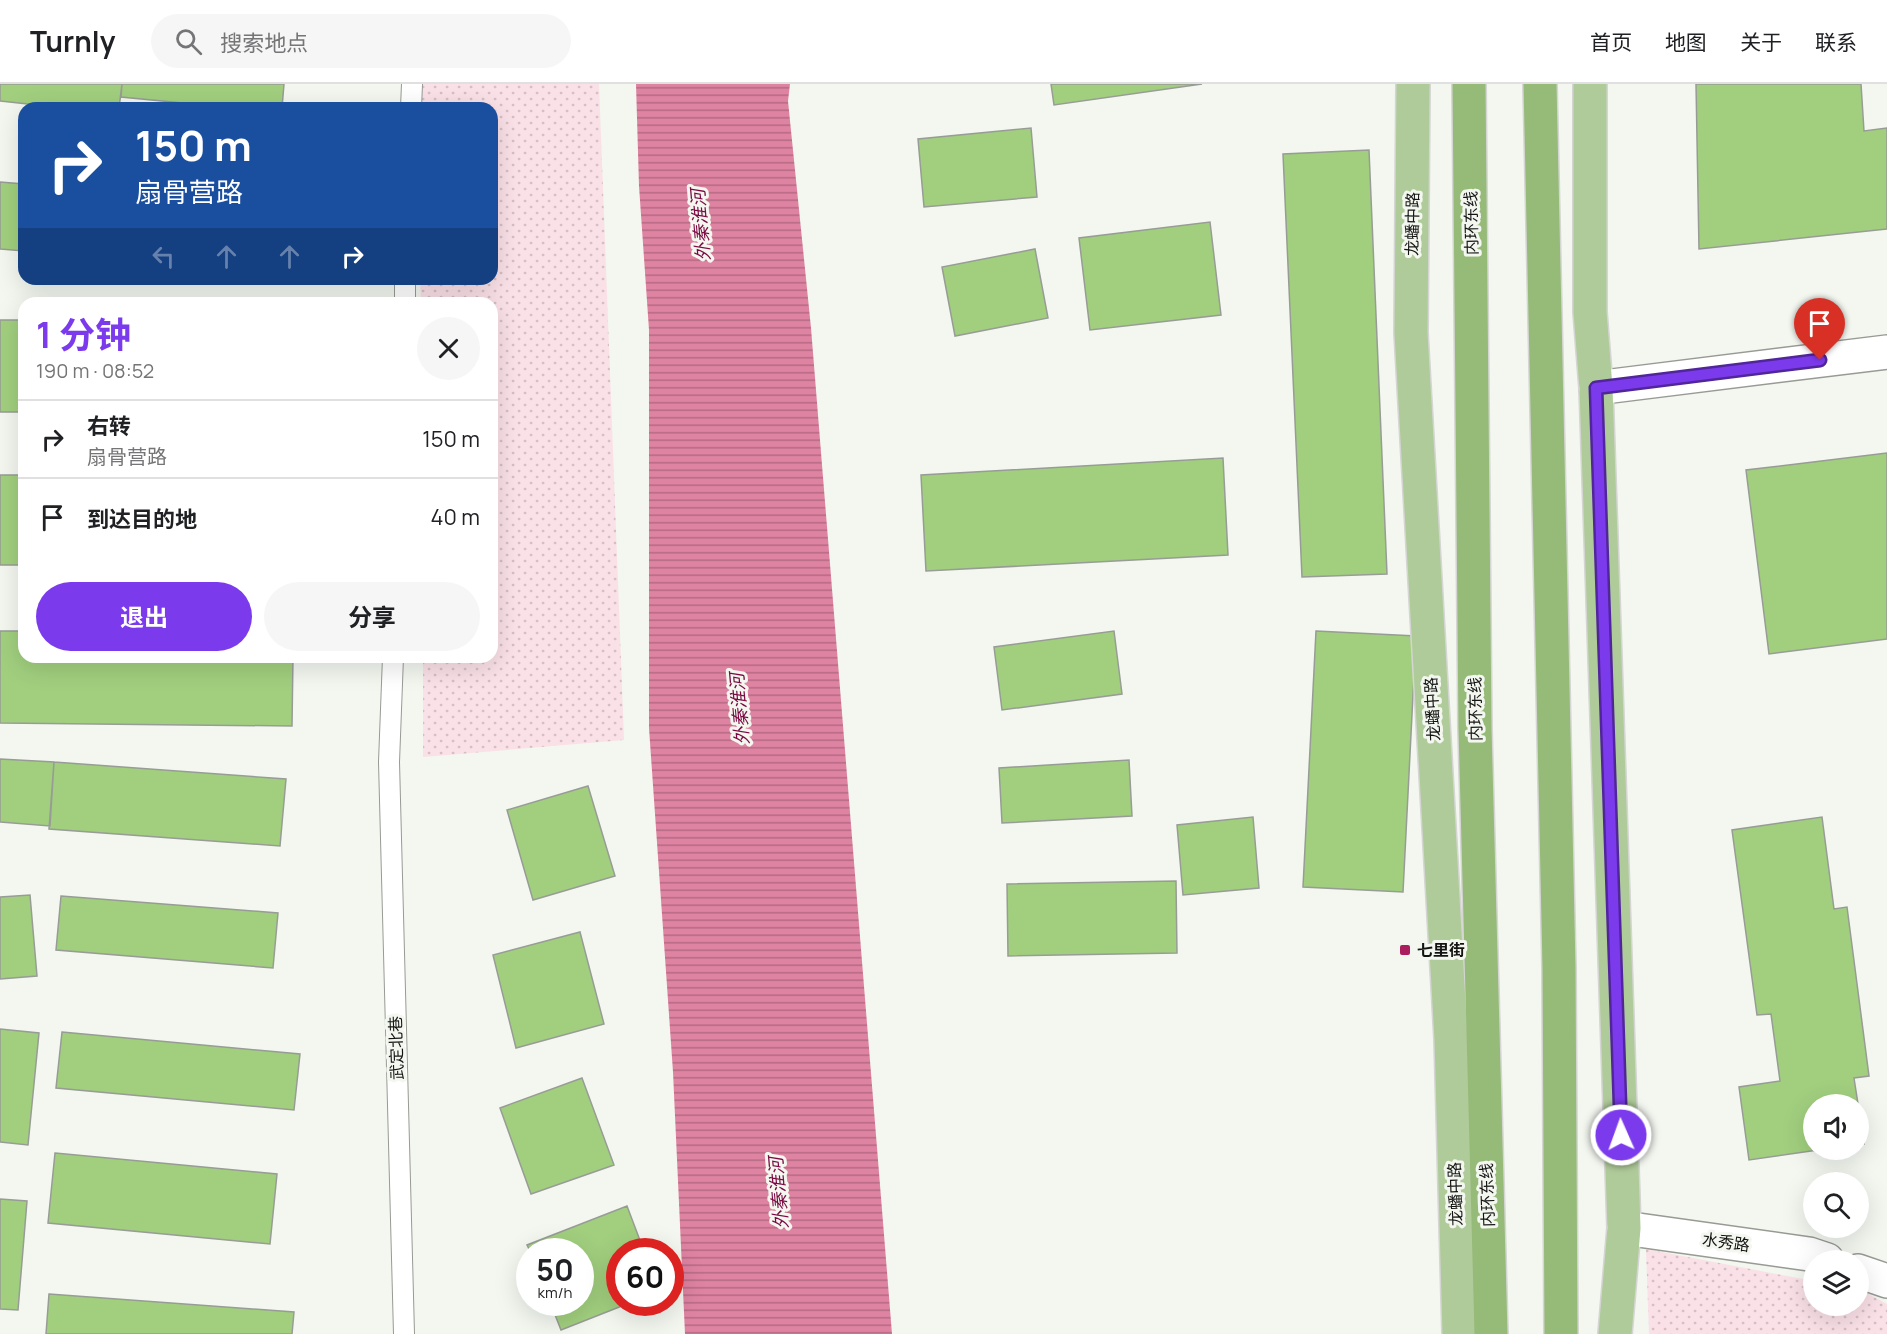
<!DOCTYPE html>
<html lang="zh">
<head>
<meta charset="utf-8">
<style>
	:root { --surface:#fff; --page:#f6f6f6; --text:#202124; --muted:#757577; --line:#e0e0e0; --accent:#7c3aed }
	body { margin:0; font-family:Manrope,"Noto Sans SC",sans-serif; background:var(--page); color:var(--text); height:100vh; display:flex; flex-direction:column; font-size:22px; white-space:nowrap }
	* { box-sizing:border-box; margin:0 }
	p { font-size:20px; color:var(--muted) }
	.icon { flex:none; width:33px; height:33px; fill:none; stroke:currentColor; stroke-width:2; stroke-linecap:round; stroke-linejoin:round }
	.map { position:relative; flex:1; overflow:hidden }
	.panel { position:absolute; left:18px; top:213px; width:480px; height:366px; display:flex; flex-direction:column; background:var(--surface); border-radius:18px; box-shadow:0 6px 24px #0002 }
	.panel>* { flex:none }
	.banner { position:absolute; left:18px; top:18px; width:480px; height:183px; border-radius:18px; box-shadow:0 6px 24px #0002; background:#1a4fa0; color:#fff; overflow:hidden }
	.controls { position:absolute; left:1803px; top:1010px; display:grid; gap:12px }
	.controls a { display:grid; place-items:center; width:66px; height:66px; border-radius:50%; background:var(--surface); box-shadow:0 6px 24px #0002; font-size:30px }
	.speed { position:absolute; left:516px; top:1154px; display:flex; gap:12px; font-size:30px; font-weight:700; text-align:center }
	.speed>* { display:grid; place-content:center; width:78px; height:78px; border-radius:50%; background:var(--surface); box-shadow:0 6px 24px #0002; line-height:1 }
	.speed small { font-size:15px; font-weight:400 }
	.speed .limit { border:9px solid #d22; background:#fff; color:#111 }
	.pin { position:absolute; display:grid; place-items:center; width:51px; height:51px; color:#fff; margin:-62px -26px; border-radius:50% 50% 50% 0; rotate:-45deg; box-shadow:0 0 6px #0007 }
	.pin .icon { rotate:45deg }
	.me { position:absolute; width:66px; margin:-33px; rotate:358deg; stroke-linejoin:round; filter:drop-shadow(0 0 4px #0008) }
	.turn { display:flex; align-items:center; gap:21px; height:126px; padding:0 18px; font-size:27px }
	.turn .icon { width:78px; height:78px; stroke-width:2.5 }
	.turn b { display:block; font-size:42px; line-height:51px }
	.lanes { display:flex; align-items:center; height:57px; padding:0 18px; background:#0003; justify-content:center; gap:30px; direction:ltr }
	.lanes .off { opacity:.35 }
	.round { display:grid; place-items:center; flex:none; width:63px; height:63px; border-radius:32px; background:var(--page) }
	.summary { display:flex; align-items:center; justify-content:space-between; height:102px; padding:0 18px }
	h1 { font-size:36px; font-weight:700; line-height:45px; color:var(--accent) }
	.primary-button { display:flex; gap:12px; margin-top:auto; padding:12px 18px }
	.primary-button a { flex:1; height:69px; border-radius:36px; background:var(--accent); color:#fff; font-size:24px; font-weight:700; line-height:69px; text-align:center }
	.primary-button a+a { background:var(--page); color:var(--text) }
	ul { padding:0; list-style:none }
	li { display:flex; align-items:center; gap:18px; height:78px; padding:0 18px; border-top:2px solid var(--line) }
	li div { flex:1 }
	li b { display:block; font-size:22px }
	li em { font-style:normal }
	header { display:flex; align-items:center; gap:36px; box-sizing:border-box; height:84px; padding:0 30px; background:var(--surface); border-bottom:2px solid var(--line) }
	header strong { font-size:28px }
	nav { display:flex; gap:33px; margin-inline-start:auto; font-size:21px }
	.search { width:420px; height:54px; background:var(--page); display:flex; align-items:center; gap:15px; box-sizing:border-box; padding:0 21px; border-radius:33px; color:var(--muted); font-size:22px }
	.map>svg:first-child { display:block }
	.park { fill:url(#park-dots) }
	.water { fill:url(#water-rules) }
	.building { fill:#a1cf7e; stroke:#989c96; stroke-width:1.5 }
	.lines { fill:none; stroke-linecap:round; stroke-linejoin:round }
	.service-casing { stroke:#979b94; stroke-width:22 }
	.minor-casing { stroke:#979b94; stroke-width:36 }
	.primary-casing { stroke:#d5d5d4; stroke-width:36 }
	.trunk-casing { stroke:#d5d5d4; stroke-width:36 }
	.service { stroke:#fff; stroke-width:20 }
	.minor { stroke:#fff; stroke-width:33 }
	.primary { stroke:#b0cb9a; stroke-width:33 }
	.trunk { stroke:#96ba78; stroke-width:33 }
	.route-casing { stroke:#51269a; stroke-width:15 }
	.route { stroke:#7c3aed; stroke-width:10 }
	.poi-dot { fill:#aa1e5f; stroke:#f3f7f0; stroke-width:2 }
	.labels { text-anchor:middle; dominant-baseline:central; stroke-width:6; stroke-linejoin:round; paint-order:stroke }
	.street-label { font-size:16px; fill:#131412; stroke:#f3f7f0 }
	.poi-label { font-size:16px; font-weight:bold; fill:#131412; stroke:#f3f7f0; text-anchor:start }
	.water-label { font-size:18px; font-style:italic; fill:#7a0941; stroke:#f3f7f0 }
</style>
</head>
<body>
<header>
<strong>Turnly</strong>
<div class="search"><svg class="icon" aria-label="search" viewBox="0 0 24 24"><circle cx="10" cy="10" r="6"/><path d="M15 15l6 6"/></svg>搜索地点</div>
<nav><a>首页</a><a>地图</a><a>关于</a><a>联系</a></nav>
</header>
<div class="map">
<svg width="1887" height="1250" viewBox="0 0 1887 1250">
	<defs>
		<pattern id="park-dots" width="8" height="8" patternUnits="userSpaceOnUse" patternTransform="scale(1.5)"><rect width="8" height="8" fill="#fae0e7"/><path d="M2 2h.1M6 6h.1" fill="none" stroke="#d5bfc5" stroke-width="1.8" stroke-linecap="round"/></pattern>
		<pattern id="water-rules" width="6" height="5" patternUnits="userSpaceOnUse" patternTransform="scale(1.5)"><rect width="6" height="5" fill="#df83a2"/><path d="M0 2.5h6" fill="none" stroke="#b46a83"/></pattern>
	</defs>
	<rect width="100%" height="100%" fill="#f3f7f0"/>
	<!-- park -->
	<path class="park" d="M 419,0 L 599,0 L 624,656 L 423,673 L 423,573 L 492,573 L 492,219 L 421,219 L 420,195 L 492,195 L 492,24 L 419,24 Z
		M 1646,1165 L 1813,1197 L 1814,1221 L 1858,1221 L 1859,1205 L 1887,1220 L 1887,1250 L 1649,1250 Z"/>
	<!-- water -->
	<path class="water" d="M 636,0 L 790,0 L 788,17 L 811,244 L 892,1250 L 685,1250 L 673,988 L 649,644 L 649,246 L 639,102 Z"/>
	<!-- building -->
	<path class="building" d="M 0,0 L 122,0 L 119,24 L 65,24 L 0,17 Z
		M 122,0 L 284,0 L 282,24 L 234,24 L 121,13 Z
		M 1051,0 L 1202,0 L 1054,21 Z
		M 1696,0 L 1861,0 L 1864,47 L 1887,44 L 1887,145 L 1699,165 Z
		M 1031,44 L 1037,113 L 924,123 L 918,55 Z
		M 1369,66 L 1387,490 L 1302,493 L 1283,70 Z
		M 0,98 L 24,100 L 24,167 L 0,165 Z
		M 1210,138 L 1221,231 L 1090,246 L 1079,154 Z
		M 1035,165 L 1048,234 L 955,252 L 942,183 Z
		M 0,236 L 24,236 L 24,328 L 0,328 Z
		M 1887,369 L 1887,555 L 1769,570 L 1746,386 Z
		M 1223,374 L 1228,471 L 926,487 L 921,391 Z
		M 0,391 L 24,391 L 24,481 L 0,481 Z
		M 0,547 L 24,547 L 24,573 L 293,573 L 292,642 L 0,639 Z
		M 1114,547 L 1122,610 L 1002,626 L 994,563 Z
		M 1316,547 L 1416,552 L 1403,808 L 1303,803 Z
		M 0,675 L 54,678 L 50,742 L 0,738 Z
		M 1129,676 L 1132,732 L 1002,739 L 999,684 Z
		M 54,678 L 286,695 L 280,762 L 49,745 Z
		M 588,702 L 615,792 L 533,816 L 507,726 Z
		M 1253,733 L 1259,804 L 1183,811 L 1177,741 Z
		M 1822,733 L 1834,825 L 1847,823 L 1869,992 L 1854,994 L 1858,1020 L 1814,1020 L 1814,1065 L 1825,1065 L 1749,1076 L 1739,1003 L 1780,997 L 1771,930 L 1757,931 L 1732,746 Z
		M 1176,797 L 1177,869 L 1008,872 L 1007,800 Z
		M 30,811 L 37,892 L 0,895 L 0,813 Z
		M 61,812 L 278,829 L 273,884 L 56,866 Z
		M 580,848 L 604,940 L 516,964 L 493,871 Z
		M 0,945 L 39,949 L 28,1061 L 0,1058 Z
		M 62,948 L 300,970 L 294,1026 L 56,1004 Z
		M 582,994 L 614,1081 L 531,1110 L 500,1024 Z
		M 1858,1023 L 1864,1060 L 1858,1060 Z
		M 55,1069 L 277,1090 L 270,1160 L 48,1139 Z
		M 0,1115 L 27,1117 L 18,1226 L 0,1225 Z
		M 627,1122 L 644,1167 L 620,1167 L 620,1218 L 632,1218 L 561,1246 L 550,1218 L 580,1218 L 580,1167 L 530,1167 L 527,1161 Z
		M 49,1210 L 294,1228 L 292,1250 L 46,1250 Z"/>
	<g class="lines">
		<!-- service casing -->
		<g class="service-casing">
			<path id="service" d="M 411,24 L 412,0
				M 405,219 L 405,195
				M 393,573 L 389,678 L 404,1250"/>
		</g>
		<!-- minor casing -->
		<g class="minor-casing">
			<path id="minor" d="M 1596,304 L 1887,268
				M 1624,1144 L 1809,1170 L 1827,1176
				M 1858,1187 L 1887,1197"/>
		</g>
		<!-- primary casing -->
		<g class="primary-casing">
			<path id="primary" d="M 1413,0 L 1411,249 L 1451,955 L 1459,1250
				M 1590,0 L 1590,228 L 1596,304 L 1624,1144 L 1615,1250"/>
		</g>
		<!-- trunk casing -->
		<g class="trunk-casing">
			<path id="trunk" d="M 1469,0 L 1475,645 L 1491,1250
				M 1540,0 L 1559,884 L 1561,1250"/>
		</g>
		<!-- service -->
		<use href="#service" class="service"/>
		<!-- minor -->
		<use href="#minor" class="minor"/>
		<!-- primary -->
		<use href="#primary" class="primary"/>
		<!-- trunk -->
		<use href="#trunk" class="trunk"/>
	</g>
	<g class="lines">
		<!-- route casing -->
		<g class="route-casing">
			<path id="route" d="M 1621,1051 L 1596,304 L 1820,276"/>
		</g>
		<!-- route -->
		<use href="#route" class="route"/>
	</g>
	<!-- markers -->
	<rect class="poi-dot" x="1399" y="860" width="12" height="12" rx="3"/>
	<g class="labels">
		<!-- street labels -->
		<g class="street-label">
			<text transform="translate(1471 139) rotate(-91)">内环东线</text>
			<text transform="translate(1412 140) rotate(-89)">龙蟠中路</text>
			<text transform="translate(1432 625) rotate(-93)">龙蟠中路</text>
			<text transform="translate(1475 625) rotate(-91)">内环东线</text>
			<text transform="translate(396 964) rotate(-92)">武定北巷</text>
			<text transform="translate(1455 1110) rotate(-92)">龙蟠中路</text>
			<text transform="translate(1487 1111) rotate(-92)">内环东线</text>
			<text transform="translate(1726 1158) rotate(8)">水秀路</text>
		</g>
		<!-- poi labels -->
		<g class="poi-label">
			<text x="1417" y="866">七里街</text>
		</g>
		<!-- water labels -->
		<g class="water-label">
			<text transform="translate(700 141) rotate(-95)">外秦淮河</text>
			<text transform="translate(739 625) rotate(-95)">外秦淮河</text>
			<text transform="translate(778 1109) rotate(-95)">外秦淮河</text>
		</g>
	</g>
</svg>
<div class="controls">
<a><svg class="icon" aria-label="sound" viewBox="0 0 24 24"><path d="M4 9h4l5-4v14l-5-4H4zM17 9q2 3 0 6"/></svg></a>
<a><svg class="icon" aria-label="search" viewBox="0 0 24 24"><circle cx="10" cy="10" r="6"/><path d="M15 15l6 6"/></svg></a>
<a><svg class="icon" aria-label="layers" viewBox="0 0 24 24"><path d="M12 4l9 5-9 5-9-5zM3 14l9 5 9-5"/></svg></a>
</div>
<div class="speed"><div>50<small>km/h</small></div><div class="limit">60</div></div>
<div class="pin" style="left:1820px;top:276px;background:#d93025"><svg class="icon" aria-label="arrive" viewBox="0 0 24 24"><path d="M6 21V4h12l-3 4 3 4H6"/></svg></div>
<svg class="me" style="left:1621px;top:1051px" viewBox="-20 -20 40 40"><circle r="17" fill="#7c3aed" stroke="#fff" stroke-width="3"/><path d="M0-11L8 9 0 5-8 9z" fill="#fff"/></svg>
<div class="banner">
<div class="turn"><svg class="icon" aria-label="right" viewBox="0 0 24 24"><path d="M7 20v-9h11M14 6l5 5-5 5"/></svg><div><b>150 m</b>扇骨营路</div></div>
<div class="lanes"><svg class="icon off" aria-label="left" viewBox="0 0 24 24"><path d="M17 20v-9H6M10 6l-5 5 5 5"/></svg><svg class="icon off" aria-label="ahead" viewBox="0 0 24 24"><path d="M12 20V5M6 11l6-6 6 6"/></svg><svg class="icon off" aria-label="ahead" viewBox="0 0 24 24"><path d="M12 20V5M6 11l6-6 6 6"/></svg><svg class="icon" aria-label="right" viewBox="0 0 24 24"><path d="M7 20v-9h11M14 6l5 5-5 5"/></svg></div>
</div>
<section class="panel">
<div class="summary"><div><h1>1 分钟</h1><p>190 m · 08:52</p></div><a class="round"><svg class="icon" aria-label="close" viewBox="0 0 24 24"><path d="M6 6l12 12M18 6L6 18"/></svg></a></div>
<ul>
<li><svg class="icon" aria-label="right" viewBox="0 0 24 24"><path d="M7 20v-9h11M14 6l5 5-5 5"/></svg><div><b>右转</b><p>扇骨营路</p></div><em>150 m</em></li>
<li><svg class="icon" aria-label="arrive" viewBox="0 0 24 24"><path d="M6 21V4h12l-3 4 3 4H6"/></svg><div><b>到达目的地</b></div><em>40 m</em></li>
</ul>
<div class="primary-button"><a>退出</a><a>分享</a></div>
</section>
</div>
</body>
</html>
